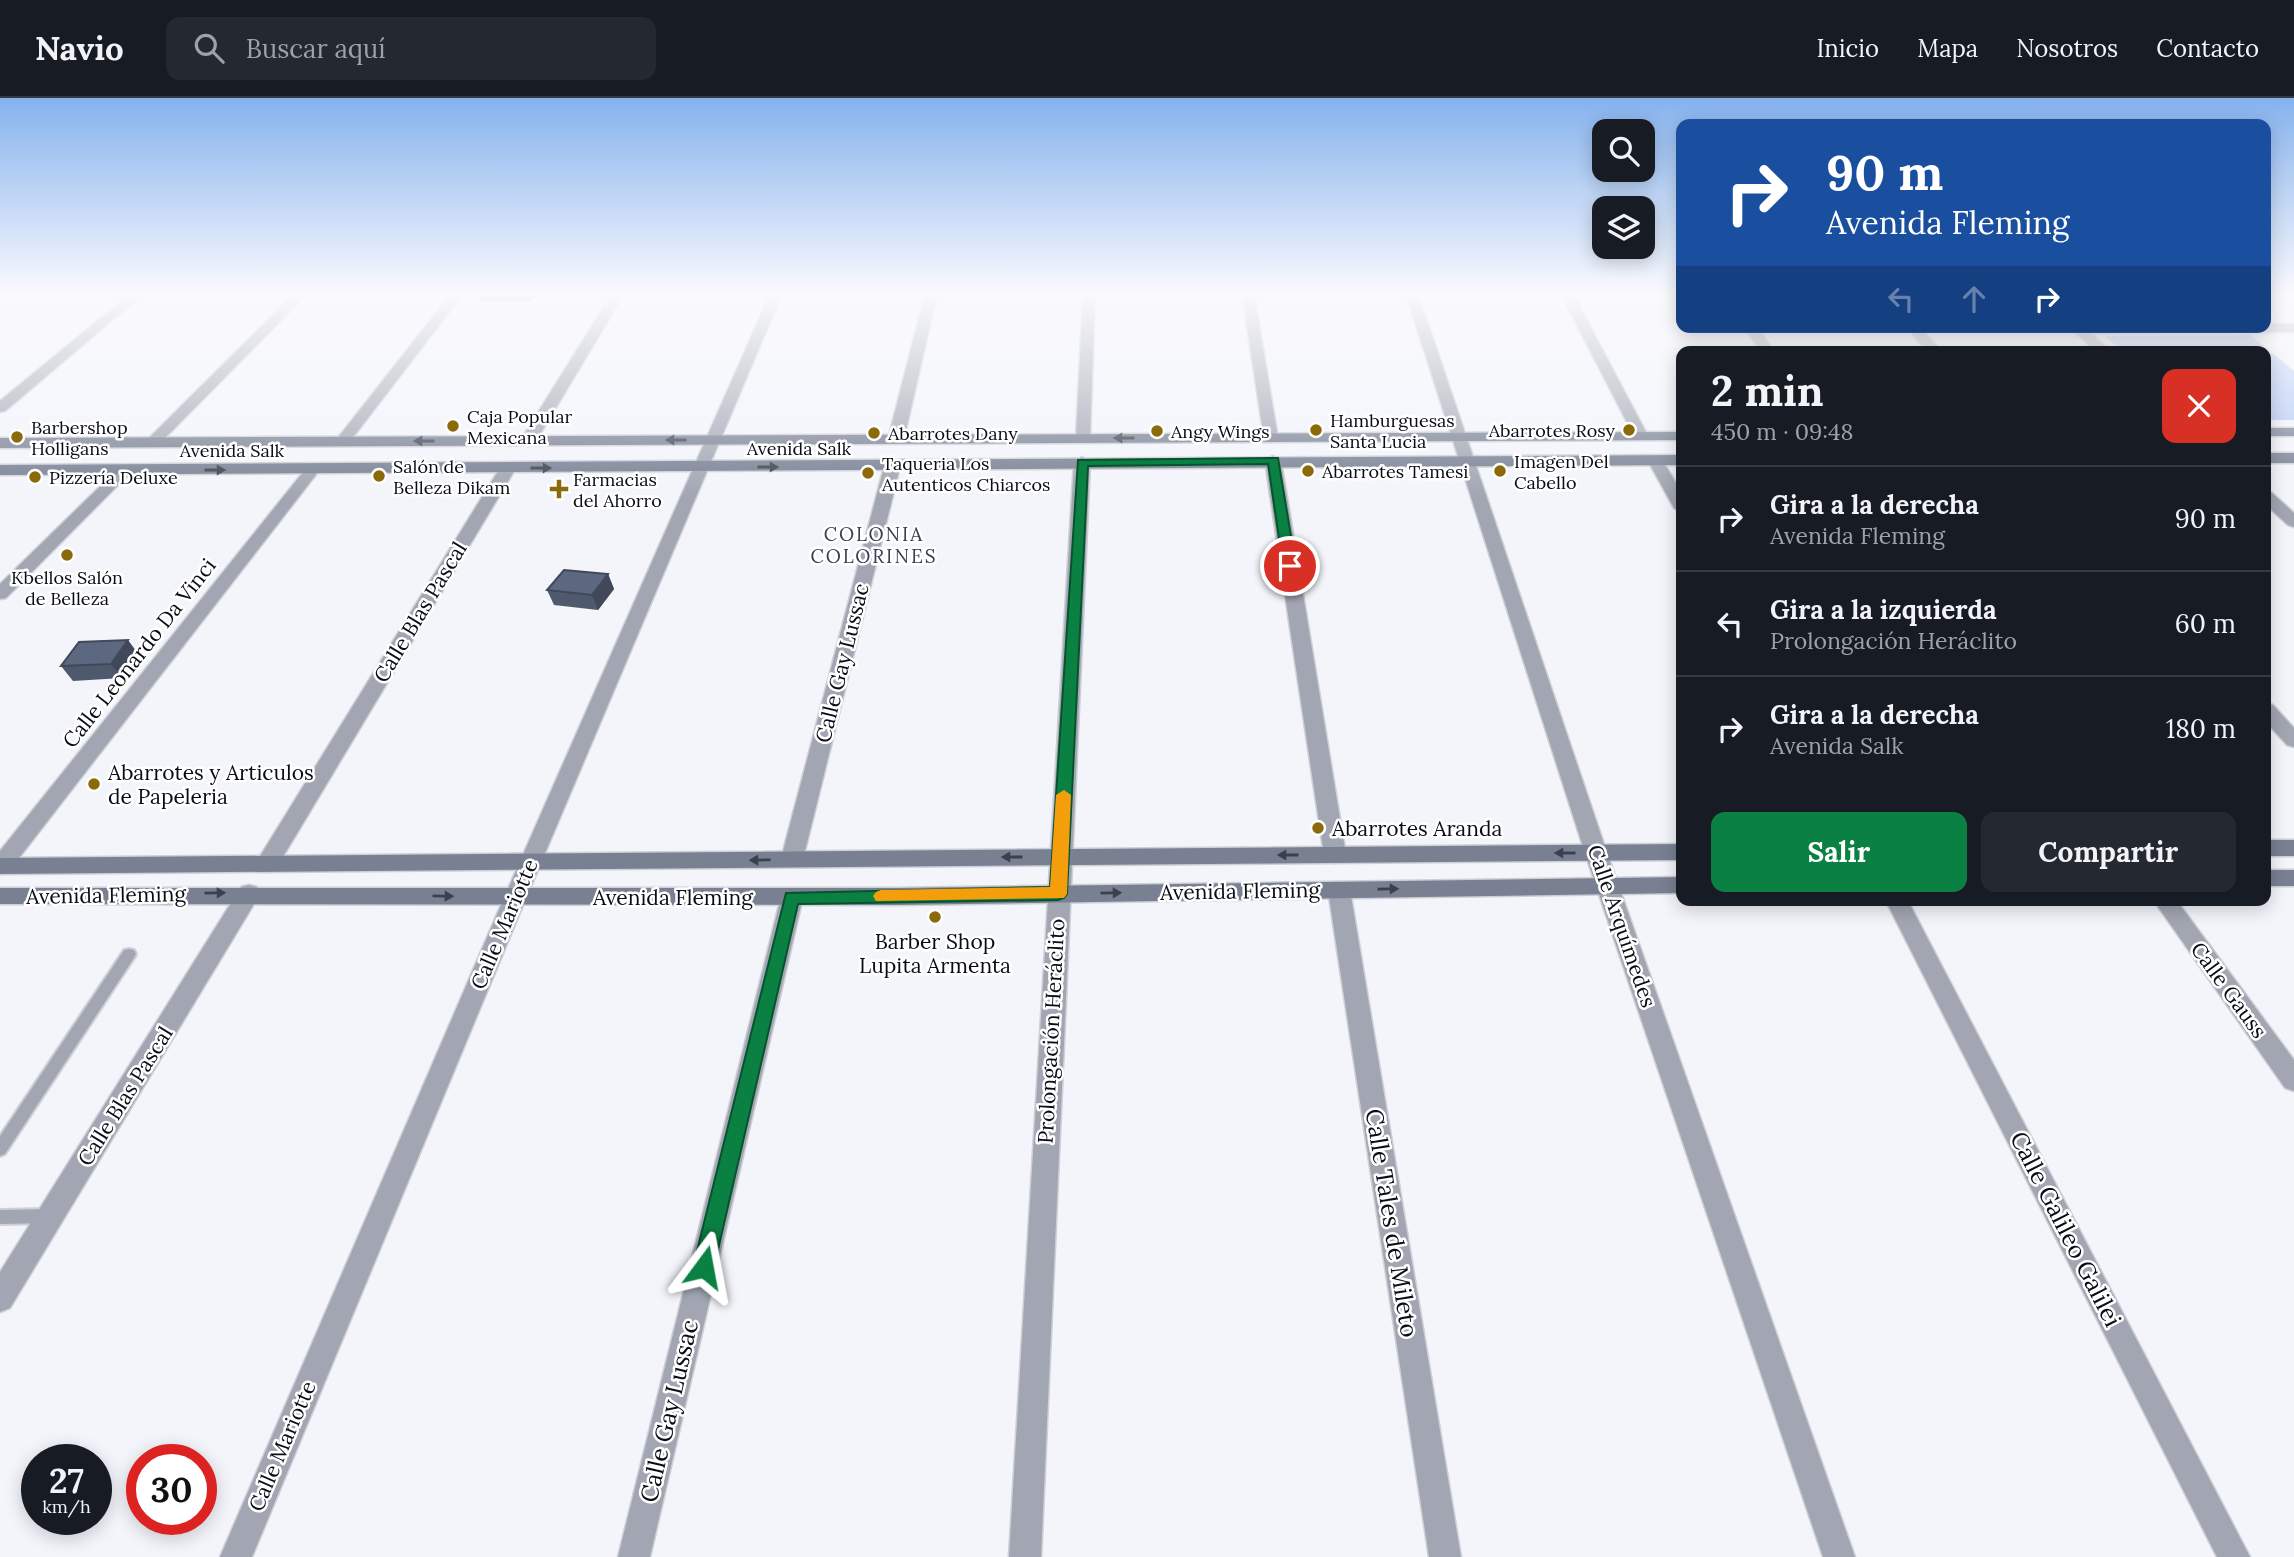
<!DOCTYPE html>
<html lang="es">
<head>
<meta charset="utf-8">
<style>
	:root { --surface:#171b24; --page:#242831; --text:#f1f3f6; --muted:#9ea1a6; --line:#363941; --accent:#0b8043 }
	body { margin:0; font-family:Lora,serif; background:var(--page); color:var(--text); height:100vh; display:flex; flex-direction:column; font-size:26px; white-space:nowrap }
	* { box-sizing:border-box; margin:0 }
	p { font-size:23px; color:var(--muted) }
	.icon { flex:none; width:38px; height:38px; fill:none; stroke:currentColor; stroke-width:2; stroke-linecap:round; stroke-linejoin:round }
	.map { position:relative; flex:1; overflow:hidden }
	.side { position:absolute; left:1676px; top:248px; width:595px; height:560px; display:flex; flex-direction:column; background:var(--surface); border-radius:14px; box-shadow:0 4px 18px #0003 }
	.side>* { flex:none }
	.banner { position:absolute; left:1676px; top:21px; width:595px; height:214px; border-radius:14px; box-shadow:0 4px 18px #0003; background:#1a4fa0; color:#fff; overflow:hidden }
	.controls { position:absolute; left:1592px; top:21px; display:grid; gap:14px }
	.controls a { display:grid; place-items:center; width:63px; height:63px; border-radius:14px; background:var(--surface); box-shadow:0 4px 18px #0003; font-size:35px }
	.speed { position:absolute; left:21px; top:1346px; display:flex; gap:14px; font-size:35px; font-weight:700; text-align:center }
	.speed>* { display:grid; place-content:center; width:91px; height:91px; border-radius:50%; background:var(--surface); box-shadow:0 4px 18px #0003; line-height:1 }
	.speed small { font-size:18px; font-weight:400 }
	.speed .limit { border:10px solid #d22; background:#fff; color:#111 }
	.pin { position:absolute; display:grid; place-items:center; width:60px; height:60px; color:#fff; margin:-30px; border:4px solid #fff; border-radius:50%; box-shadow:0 2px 7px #0007 }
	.me { position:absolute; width:77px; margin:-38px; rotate:13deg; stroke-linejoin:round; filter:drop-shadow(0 0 5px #0008) }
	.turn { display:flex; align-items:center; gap:24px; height:147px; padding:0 35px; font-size:32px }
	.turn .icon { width:91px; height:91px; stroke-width:2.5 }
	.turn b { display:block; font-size:49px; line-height:60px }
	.lanes { display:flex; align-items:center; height:66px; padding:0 35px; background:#0003; justify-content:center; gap:35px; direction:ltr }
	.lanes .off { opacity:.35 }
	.round { display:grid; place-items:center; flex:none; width:74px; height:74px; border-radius:14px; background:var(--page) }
	.head { display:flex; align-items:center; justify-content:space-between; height:119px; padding:0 35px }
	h1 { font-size:42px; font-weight:700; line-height:52px }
	.primary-button { display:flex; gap:14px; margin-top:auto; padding:14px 35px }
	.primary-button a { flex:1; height:80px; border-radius:14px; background:var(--accent); color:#fff; font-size:28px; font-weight:700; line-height:80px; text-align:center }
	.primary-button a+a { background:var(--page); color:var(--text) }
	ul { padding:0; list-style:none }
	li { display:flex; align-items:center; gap:21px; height:105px; padding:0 35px; border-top:2px solid var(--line) }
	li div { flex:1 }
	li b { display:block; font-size:26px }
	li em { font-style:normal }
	header { display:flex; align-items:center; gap:42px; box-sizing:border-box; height:98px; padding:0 35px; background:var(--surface); border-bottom:2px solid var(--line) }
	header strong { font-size:33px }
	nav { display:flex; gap:38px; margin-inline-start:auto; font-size:24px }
	.search { width:490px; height:63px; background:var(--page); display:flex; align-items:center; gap:18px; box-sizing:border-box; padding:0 24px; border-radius:14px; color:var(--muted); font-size:26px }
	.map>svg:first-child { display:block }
	.green { fill:#b3c9f7 }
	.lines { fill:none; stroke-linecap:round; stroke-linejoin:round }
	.lane-casing { stroke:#cdd0d6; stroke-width:4 }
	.street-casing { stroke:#cdd0d6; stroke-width:3 }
	.secondary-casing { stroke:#cdd0d6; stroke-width:3 }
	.lane { fill:#a1a6b2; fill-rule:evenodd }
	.street { fill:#a1a6b2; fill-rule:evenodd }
	.secondary { fill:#788092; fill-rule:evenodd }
	.wall { fill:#4f596e }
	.shaded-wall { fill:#40485a }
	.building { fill:#5c6780; stroke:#40485a; stroke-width:2 }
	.oneway { fill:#3a404d }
	.route { fill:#0b8043; stroke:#07532c; stroke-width:2 }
	.slow { fill:#f59e0b }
	.poi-dot { fill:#8b6a0a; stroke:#fff; stroke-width:2.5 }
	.labels { text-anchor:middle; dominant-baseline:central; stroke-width:5; stroke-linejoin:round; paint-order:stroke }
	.far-poi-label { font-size:18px; fill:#080c15; stroke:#fff; text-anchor:start }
	.far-street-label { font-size:18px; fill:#080c15; stroke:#fff }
	.far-neighbourhood-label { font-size:19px; letter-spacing:2px; fill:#364056; stroke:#fff }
	.street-label { font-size:21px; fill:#080c15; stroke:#fff }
	.poi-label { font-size:21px; fill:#080c15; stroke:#fff; text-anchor:start }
	.near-street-label { font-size:24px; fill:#080c15; stroke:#fff }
</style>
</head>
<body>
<header>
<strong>Navio</strong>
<div class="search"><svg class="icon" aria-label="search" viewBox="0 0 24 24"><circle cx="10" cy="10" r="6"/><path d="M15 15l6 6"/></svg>Buscar aquí</div>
<nav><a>Inicio</a><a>Mapa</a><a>Nosotros</a><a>Contacto</a></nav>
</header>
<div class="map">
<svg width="2294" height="1459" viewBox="0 0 2294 1459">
	<rect width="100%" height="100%" fill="#f3f5fb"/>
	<!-- green -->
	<path class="green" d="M 2250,237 L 2294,273 L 2294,322 L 2266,322 L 2266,254 L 2123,254 L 2105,238 Z"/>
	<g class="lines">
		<!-- lane casing -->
		<g class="lane-casing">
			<path id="lane" d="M 129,851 L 134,852 L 136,856 L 134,860 L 5,1056 L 0,1058 L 0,1038 L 124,852 Z
				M 49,1111 L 55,1113 L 57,1118 L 55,1123 L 49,1125 L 0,1126 L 0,1112 Z"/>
		</g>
		<!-- street casing -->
		<g class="street-casing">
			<path id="street" d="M 130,196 L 143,196 L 5,313 L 0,314 L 0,303 Z
				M 294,196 L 307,196 L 158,347 L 148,347 L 145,344 L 148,341 Z
				M 451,196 L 463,196 L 347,347 L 337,347 L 334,344 L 337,341 Z
				M 612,196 L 624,196 L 536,343 L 528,348 L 523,346 L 520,343 Z
				M 770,196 L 782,196 L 526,800 L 252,1459 L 220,1459 L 504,800 Z
				M 925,196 L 937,196 L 904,341 L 896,346 L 888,341 Z
				M 1083,196 L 1095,196 L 1090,340 L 1083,344 L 1076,340 Z
				M 1242,196 L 1254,196 L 1278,340 L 1271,344 L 1264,340 Z
				M 1406,196 L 1418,196 L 1607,755 L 1855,1459 L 1823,1459 L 1585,755 Z
				M 1561,196 L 1573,196 L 1648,338 L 1646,341 L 1641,342 L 1634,338 Z
				M 2266,226 L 2294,226 L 2294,234 L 2091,235 L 2111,254 L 2096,254 L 2070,229 L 2266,229 Z
				M 1744,229 L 1757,229 L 1775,254 L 1761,254 Z
				M 1907,229 L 1920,229 L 1942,254 L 1927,254 Z
				M 1273,358 L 1281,363 L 1346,757 L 1343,763 L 1335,765 L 1327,763 L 1324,757 L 1265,363 Z
				M 1656,358 L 1661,360 L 1682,395 L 1682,415 L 1674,410 L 1648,363 Z
				M 1082,359 L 1090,364 L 1041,1459 L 1009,1459 L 1074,364 Z
				M 892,364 L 900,369 L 803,761 L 800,767 L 792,769 L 784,767 L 781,761 L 884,369 Z
				M 508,365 L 516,370 L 275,772 L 267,774 L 259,772 L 256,766 L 259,760 L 500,370 Z
				M 313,366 L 321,371 L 318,374 L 8,774 L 0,776 L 0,753 L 308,368 Z
				M 125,367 L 133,372 L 130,375 L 6,500 L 0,501 L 0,486 L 120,369 Z
				M 2266,393 L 2272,395 L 2294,415 L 2294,429 L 2288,427 L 2266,407 Z
				M 2266,606 L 2273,607 L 2294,630 L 2294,649 L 2287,647 L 2266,624 Z
				M 1339,784 L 1347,786 L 1350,792 L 1461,1459 L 1429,1459 L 1328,792 L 1331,786 Z
				M 249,787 L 257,789 L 260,795 L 257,801 L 10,1210 L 0,1214 L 0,1174 L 241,789 Z
				M 792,791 L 800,793 L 803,799 L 650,1459 L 618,1459 L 781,799 L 784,793 Z
				M 1886,803 L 1908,803 L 2250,1459 L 2217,1459 Z
				M 2154,803 L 2177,803 L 2294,962 L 2294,993 L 2285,990 Z"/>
		</g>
		<!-- secondary casing -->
		<g class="secondary-casing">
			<path id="secondary" d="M 2266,330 L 2294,330 L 2294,338 L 2266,338 Z
				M 1682,334 L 1682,342 L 0,350 L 0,340 Z
				M 2266,355 L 2294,355 L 2294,365 L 2266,365 Z
				M 1682,357 L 1682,367 L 0,377 L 0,367 Z
				M 2266,742 L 2294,742 L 2294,758 L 2266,758 Z
				M 1682,746 L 1682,762 L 0,776 L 0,760 Z
				M 2266,772 L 2294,772 L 2294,788 L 2266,788 Z
				M 1682,779 L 1682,795 L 898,807 L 0,806 L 0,790 L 898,790 Z"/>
		</g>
		<!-- lane -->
		<use href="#lane" class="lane"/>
		<!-- street -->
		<use href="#street" class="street"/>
		<!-- secondary -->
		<use href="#secondary" class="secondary"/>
	</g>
	<!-- wall -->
	<path class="wall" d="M 478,196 L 537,196 L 531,203 L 481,203 Z
		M 608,476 L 614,491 L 598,512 L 554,507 L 547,492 Z
		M 139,557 L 122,580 L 73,583 L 61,568 Z"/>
	<!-- shaded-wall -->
	<path class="shaded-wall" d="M 528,196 L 537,196 L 531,203 Z
		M 608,476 L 614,491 L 598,512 L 592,497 Z
		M 128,542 L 139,557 L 122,580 L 111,566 Z"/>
	<!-- building -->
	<path class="building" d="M 564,472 L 608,476 L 592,497 L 547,492 Z
		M 128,542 L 111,566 L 61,568 L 79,544 Z"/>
	<!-- one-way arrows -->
	<defs><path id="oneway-solid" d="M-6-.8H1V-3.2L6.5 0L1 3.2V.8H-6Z" transform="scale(1.75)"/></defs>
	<g class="oneway">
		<use href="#oneway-solid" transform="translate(1124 340) rotate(180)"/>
		<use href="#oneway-solid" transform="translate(676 342) rotate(180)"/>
		<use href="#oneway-solid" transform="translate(424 343) rotate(180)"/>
		<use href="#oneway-solid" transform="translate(768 369)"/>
		<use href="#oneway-solid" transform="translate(541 370)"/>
		<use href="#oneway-solid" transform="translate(215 372)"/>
		<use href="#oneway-solid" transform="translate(1565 755) rotate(180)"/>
		<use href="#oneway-solid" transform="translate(1288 757) rotate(180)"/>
		<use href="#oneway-solid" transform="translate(1012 759) rotate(180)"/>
		<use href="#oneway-solid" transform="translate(760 762) rotate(179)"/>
		<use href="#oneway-solid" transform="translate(1388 791) rotate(-1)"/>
		<use href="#oneway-solid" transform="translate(215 795) rotate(-1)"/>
		<use href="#oneway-solid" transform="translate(1111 795) rotate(-1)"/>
		<use href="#oneway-solid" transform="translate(443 798) rotate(1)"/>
	</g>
	<!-- sky -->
	<linearGradient id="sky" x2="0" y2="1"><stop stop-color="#85b2ee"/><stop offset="0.49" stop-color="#fafafd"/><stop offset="1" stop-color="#fafafd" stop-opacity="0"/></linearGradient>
	<rect width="2294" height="400" fill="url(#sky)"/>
	<!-- route -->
	<path class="route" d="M 1278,360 L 1296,468 L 1290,472 L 1283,468 L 1268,366 L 1088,368 L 1067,796 L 1064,800 L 1058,802 L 798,806 L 714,1169 L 711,1176 L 704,1179 L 696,1176 L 693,1169 L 786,795 L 1050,789 L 1078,362 Z"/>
	<!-- slow -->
	<path class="slow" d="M 1064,692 L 1071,697 L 1067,796 L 1064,800 L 876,803 L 873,798 L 876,794 L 881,792 L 1050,789 L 1056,697 Z"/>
	<!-- markers -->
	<g class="poi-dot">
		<circle cx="453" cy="328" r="7"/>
		<circle cx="1316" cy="332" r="7"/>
		<circle cx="1629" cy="332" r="7"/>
		<circle cx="1157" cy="333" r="7"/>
		<circle cx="874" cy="335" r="7"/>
		<circle cx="17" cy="339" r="7"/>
		<circle cx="1308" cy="373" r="7"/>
		<circle cx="1500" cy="373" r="7"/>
		<circle cx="868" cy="375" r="7"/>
		<circle cx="379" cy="378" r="7"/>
		<circle cx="35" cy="379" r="7"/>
		<path d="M555.5 380.5h7v7h7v7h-7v7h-7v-7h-7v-7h7z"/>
		<circle cx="67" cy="457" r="7"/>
		<circle cx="94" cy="686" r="7"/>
		<circle cx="1318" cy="730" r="7"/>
		<circle cx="935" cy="819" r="7"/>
	</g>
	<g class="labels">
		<!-- far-poi labels -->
		<g class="far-poi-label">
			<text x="467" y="318">Caja Popular<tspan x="467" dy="21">Mexicana</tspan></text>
			<text x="1330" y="322">Hamburguesas<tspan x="1330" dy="21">Santa Lucia</tspan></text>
			<text x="31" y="329">Barbershop<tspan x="31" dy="21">Holligans</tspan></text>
			<text x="1615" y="332" text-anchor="end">Abarrotes Rosy</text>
			<text x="1171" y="333">Angy Wings</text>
			<text x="888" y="335">Abarrotes Dany</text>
			<text x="1514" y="363">Imagen Del<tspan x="1514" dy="21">Cabello</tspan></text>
			<text x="882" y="365">Taqueria Los<tspan x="882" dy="21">Autenticos Chiarcos</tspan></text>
			<text x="393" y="368">Salón de<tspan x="393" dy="21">Belleza Dikam</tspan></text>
			<text x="1322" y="373">Abarrotes Tamesi</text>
			<text x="49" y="379">Pizzería Deluxe</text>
			<text x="573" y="381">Farmacias<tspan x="573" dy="21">del Ahorro</tspan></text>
			<text x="67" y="479" text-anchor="middle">Kbellos Salón<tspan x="67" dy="21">de Belleza</tspan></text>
		</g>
		<!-- far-street labels -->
		<g class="far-street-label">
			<text x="799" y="350">Avenida Salk</text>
			<text x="232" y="352">Avenida Salk</text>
		</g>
		<!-- far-neighbourhood labels -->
		<g class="far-neighbourhood-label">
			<text x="874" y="436">COLONIA<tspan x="874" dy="22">COLORINES</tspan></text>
		</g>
		<!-- street labels -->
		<g class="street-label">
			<text transform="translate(420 514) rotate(-59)">Calle Blas Pascal</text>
			<text transform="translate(139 555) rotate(-52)">Calle Leonardo Da Vinci</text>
			<text transform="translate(842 565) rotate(-76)">Calle Gay Lussac</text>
			<text transform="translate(1240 793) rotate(-1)">Avenida Fleming</text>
			<text transform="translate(106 797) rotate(-1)">Avenida Fleming</text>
			<text x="673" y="799">Avenida Fleming</text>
			<text transform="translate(504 826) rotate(-67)">Calle Mariotte</text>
			<text transform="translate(1622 828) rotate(71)">Calle Arquímedes</text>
			<text transform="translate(2229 892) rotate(54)">Calle Gauss</text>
			<text transform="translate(1051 933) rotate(-87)">Prolongación Heráclito</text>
			<text transform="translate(125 998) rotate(-58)">Calle Blas Pascal</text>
			<text transform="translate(282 1348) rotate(-67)">Calle Mariotte</text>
		</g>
		<!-- poi labels -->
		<g class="poi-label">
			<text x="108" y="674">Abarrotes y Articulos<tspan x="108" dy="24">de Papeleria</tspan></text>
			<text x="1332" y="730">Abarrotes Aranda</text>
			<text x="935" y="843" text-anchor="middle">Barber Shop<tspan x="935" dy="24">Lupita Armenta</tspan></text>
		</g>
		<!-- near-street labels -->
		<g class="near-street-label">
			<text transform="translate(1392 1125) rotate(81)">Calle Tales de Mileto</text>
			<text transform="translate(2066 1131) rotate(63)">Calle Galileo Galilei</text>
			<text transform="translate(669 1313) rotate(-77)">Calle Gay Lussac</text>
		</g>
	</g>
</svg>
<div class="controls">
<a><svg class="icon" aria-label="search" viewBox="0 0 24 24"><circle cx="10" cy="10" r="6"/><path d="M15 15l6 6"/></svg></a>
<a><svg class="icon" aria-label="layers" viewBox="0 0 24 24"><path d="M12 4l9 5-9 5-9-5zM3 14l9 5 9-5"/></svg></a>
</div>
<div class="speed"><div>27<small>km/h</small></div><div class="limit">30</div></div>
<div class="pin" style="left:1290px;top:468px;background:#d93025"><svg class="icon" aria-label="arrive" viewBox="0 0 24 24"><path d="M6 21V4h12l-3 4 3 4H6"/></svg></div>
<svg class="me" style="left:704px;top:1169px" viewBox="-20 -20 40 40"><path d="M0-17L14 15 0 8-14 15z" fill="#0b8043" stroke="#fff" stroke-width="4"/></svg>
<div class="banner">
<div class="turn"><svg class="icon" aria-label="right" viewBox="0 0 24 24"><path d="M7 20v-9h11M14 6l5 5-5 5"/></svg><div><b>90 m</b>Avenida Fleming</div></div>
<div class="lanes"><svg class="icon off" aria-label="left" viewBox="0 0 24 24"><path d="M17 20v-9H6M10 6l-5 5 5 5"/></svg><svg class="icon off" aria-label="ahead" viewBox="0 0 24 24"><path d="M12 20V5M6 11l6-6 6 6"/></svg><svg class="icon" aria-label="right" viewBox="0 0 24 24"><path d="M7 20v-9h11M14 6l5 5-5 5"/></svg></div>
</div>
<section class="side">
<div class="head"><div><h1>2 min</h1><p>450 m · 09:48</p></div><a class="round" style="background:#d93025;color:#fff"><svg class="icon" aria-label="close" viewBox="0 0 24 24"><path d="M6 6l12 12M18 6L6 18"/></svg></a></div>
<ul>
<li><svg class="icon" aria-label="right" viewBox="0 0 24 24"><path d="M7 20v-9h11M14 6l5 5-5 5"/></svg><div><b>Gira a la derecha</b><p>Avenida Fleming</p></div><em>90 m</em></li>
<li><svg class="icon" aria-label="left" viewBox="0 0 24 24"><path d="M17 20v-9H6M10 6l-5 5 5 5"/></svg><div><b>Gira a la izquierda</b><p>Prolongación Heráclito</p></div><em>60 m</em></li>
<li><svg class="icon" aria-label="right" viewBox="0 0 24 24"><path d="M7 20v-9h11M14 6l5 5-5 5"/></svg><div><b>Gira a la derecha</b><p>Avenida Salk</p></div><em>180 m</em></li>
</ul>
<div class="primary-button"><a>Salir</a><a>Compartir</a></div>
</section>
</div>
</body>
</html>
